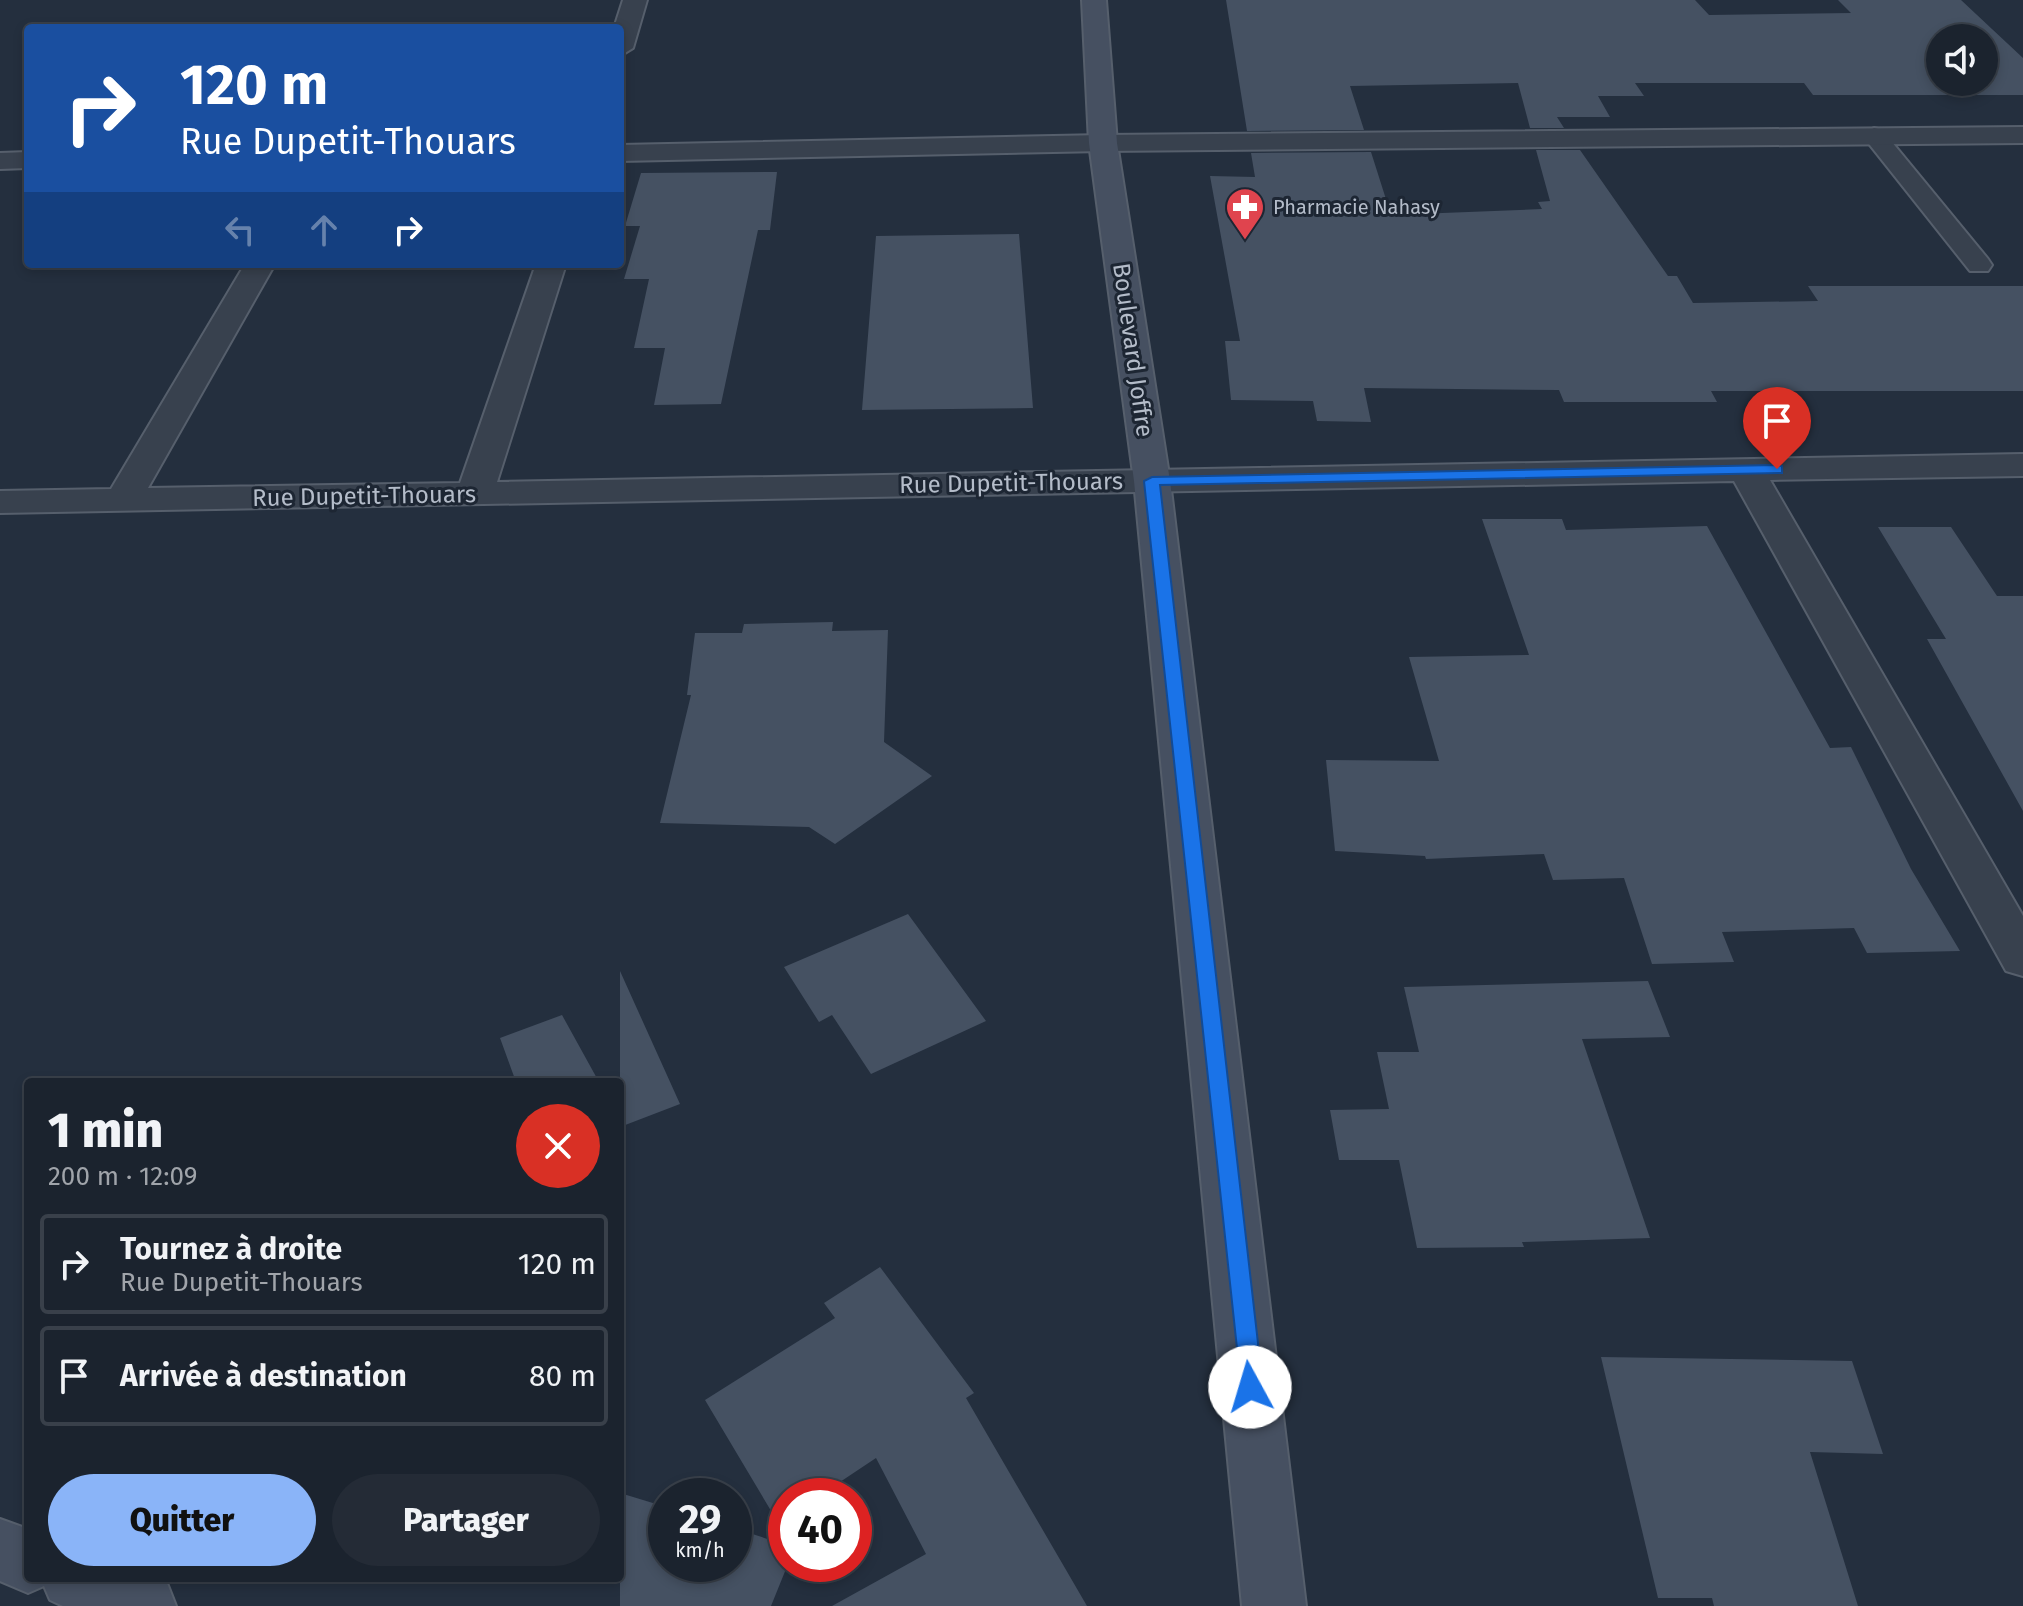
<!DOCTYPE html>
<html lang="fr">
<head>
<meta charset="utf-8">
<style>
	:root { --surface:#1b232e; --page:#242b36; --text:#f1f3f6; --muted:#a0a4aa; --line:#39404a; --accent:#8ab4f8 }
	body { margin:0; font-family:"Fira Sans",sans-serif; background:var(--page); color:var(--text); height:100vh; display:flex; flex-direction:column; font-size:30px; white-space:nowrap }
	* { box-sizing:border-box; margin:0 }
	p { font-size:26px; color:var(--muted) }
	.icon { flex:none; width:44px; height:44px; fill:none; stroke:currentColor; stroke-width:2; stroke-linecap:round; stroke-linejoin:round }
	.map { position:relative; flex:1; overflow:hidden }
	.drawer { position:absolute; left:24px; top:1078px; width:600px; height:504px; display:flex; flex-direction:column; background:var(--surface); border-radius:8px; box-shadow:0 4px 12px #0003,0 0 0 2px var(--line) }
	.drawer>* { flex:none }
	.banner { position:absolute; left:24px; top:24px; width:600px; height:244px; border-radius:8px; box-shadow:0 4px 12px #0003,0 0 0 2px var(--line); background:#1a4fa0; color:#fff; overflow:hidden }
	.fabs { position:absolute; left:1926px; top:24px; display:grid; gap:16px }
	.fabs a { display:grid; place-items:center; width:72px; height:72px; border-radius:50%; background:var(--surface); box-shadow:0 4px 12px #0003,0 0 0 2px var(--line); font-size:40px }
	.speed { position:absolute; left:648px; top:1478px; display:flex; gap:16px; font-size:40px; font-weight:700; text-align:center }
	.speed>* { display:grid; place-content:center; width:104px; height:104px; border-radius:50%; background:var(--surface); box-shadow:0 4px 12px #0003,0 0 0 2px var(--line); line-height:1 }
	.speed small { font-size:20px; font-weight:400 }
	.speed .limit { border:12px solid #d22; background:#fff; color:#111 }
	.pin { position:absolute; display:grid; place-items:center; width:68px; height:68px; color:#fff; margin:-82px -34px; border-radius:50% 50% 50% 0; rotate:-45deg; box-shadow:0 0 8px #0007 }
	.pin .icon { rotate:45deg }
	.me { position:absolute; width:88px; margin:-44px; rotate:354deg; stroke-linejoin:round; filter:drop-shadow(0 0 6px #0008) }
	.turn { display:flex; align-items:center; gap:28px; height:168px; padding:0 24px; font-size:36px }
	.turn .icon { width:104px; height:104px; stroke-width:2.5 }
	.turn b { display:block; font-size:56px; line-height:68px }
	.lanes { display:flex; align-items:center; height:76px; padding:0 24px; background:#0003; justify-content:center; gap:40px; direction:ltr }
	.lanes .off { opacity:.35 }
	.round { display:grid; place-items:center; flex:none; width:84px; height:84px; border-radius:42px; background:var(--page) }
	.head { display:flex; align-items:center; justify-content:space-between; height:136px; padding:0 24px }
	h1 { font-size:48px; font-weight:800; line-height:60px }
	.cta { display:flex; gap:16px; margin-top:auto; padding:16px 24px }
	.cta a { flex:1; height:92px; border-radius:48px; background:var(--accent); color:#111; font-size:32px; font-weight:800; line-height:92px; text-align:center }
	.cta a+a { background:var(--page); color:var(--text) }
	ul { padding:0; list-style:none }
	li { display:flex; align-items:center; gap:24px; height:100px; margin:0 16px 12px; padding:0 8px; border:4px solid var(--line); border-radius:8px }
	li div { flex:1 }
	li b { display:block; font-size:30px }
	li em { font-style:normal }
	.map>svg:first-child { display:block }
	.building { fill:#455162; fill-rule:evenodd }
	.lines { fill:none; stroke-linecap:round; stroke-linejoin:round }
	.lane-casing { stroke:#565f6c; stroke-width:4 }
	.street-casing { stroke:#565f6c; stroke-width:4 }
	.secondary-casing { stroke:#565f6c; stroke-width:4 }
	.lane { fill:#38414e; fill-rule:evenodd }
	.street { fill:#38414e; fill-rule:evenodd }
	.secondary { fill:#465061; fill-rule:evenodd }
	.route { fill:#1a73e8; stroke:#114b97; stroke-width:2 }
	.labels { text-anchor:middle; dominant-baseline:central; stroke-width:6; stroke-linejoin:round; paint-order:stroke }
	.far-poi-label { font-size:20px; fill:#b4bcc9; stroke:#1d2633; text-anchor:start }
	.street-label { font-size:24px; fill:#b4bcc9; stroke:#1d2633 }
</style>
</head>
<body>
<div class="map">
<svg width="2023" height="1606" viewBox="0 0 2023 1606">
	<rect width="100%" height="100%" fill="#242f3e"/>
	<!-- building -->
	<path class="building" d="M 1226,0 L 1695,0 L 1709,15 L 1851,13 L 1838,0 L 1961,0 L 2023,58 L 2023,95 L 1813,95 L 1804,83 L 1635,83 L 1644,96 L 1598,96 L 1610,117 L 1557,117 L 1564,128 L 1530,128 L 1518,83 L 1350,86 L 1364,130 L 1247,131 ZM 1940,38 L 1984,38 L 1984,82 L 1940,82 Z
		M 1536,150 L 1580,150 L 1668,276 L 1677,276 L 1693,303 L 1818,301 L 1808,286 L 2023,286 L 2023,391 L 1711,391 L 1717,402 L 1564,402 L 1559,390 L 1364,388 L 1371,422 L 1317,421 L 1313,401 L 1231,400 L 1225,341 L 1240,341 L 1210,176 L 1255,177 L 1251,153 L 1371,152 L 1391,215 L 1542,209 L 1538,202 L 1550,201 Z
		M 777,172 L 770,230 L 758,230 L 721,404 L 654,405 L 665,348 L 634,348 L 649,279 L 624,279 L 640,226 L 625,226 L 641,173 Z
		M 1019,234 L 1033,408 L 862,410 L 876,236 Z
		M 1482,519 L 1562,519 L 1566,530 L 1707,526 L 1830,748 L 1851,747 L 1911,869 L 1960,951 L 1867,953 L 1854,928 L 1722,932 L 1734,962 L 1652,964 L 1624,878 L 1553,880 L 1544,854 L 1426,859 L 1425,856 L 1335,851 L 1326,760 L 1439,761 L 1409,657 L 1529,655 Z
		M 1878,527 L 1951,527 L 1997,596 L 2023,596 L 2023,811 L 1927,639 L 1946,639 Z
		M 833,622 L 832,631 L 888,630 L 884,742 L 932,776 L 835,844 L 809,827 L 660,823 L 691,695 L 687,695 L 695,633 L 742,633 L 744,624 Z
		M 908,914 L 986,1021 L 871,1074 L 832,1015 L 819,1022 L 784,967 Z
		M 620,971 L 680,1104 L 620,1127 Z
		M 1648,981 L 1670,1037 L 1582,1039 L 1650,1238 L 1522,1242 L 1524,1247 L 1417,1248 L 1399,1160 L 1339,1160 L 1330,1110 L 1389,1109 L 1377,1052 L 1419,1052 L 1404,987 Z
		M 562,1015 L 599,1082 L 516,1082 L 500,1038 Z
		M 880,1267 L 974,1393 L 966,1398 L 1087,1606 L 832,1606 L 926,1554 L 876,1458 L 819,1496 L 786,1496 L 786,1536 L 705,1400 L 835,1318 L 824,1303 Z
		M 1601,1357 L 1852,1361 L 1883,1454 L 1810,1452 L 1858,1606 L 1714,1606 L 1712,1598 L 1658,1598 Z
		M 620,1493 L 666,1507 L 666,1564 L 734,1564 L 734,1528 L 786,1545 L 788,1564 L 771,1606 L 620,1606 Z"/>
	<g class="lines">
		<!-- lane casing -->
		<g class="lane-casing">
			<path id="lane" d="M 1874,128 L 1882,130 L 1988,259 L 1992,265 L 1988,271 L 1970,271 L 1862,135 Z"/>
		</g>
		<!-- street casing -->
		<g class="street-casing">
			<path id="street" d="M 623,0 L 647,0 L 633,48 L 620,56 L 620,28 L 614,28 Z
				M 2023,127 L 2023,143 L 1103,151 L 620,161 L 620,145 L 1103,135 Z
				M 28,152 L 28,168 L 0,169 L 0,153 Z
				M 245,264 L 275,264 L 148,488 L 460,483 L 536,264 L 566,264 L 497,482 L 2023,454 L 2023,476 L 1770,480 L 2023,916 L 2023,976 L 2006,971 L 1734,481 L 0,513 L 0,491 L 111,489 Z"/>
		</g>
		<!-- secondary casing -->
		<g class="secondary-casing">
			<path id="secondary" d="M 1082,0 L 1106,0 L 1117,143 L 1170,481 L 1306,1606 L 1242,1606 L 1134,481 L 1089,143 Z
				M 0,1519 L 28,1529 L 28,1578 L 154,1578 L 167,1583 L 176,1606 L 63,1606 L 50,1600 L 44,1586 L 28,1593 L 0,1581 Z"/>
		</g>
		<!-- lane -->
		<use href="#lane" class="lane"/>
		<!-- street -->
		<use href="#street" class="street"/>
		<!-- secondary -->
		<use href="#secondary" class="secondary"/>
	</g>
	<!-- route -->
	<path class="route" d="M 1777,465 L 1782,466 L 1782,473 L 1160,485 L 1263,1387 L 1259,1395 L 1250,1399 L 1242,1395 L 1144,481 L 1152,477 Z"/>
	<!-- icons -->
	<defs>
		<g id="pharmacy-pin" transform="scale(2)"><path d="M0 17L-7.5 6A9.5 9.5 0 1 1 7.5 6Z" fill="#e0444e" stroke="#1d2633"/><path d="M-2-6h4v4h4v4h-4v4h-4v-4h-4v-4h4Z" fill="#fff"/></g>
	</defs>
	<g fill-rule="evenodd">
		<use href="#pharmacy-pin" x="1245" y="207"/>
	</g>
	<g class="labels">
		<!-- far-poi labels -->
		<g class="far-poi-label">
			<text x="1273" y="207">Pharmacie Nahasy</text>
		</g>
		<!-- street labels -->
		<g class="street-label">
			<text transform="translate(1133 350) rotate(82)">Boulevard Joffre</text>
			<text transform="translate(1011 483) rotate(-1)">Rue Dupetit-Thouars</text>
			<text transform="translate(364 496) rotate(-1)">Rue Dupetit-Thouars</text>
		</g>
	</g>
</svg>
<div class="fabs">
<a><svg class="icon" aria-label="sound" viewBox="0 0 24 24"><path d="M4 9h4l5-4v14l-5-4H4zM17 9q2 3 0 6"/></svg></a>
</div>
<div class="speed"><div>29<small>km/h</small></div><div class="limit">40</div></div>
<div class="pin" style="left:1777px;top:469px;background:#d93025"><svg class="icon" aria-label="arrive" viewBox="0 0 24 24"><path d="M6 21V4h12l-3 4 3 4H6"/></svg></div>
<svg class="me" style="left:1250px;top:1387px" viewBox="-20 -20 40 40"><circle r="19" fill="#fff"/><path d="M0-13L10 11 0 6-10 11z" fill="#1a73e8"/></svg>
<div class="banner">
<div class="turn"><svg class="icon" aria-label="right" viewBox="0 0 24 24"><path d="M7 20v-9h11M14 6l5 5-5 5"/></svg><div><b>120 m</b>Rue Dupetit-Thouars</div></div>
<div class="lanes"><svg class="icon off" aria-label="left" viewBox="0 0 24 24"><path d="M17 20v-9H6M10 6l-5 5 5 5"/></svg><svg class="icon off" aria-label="ahead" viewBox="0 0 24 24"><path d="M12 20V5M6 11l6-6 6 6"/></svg><svg class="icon" aria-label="right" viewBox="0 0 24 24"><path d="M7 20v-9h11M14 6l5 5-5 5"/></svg></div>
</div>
<section class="drawer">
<div class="head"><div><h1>1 min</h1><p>200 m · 12:09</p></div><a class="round" style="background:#d93025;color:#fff"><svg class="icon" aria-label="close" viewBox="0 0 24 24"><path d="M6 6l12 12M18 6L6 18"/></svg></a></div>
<ul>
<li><svg class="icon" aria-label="right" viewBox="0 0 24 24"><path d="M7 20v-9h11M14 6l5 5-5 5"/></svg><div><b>Tournez à droite</b><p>Rue Dupetit-Thouars</p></div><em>120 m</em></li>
<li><svg class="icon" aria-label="arrive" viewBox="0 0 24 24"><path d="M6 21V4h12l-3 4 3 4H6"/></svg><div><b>Arrivée à destination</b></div><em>80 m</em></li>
</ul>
<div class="cta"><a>Quitter</a><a>Partager</a></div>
</section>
</div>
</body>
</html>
